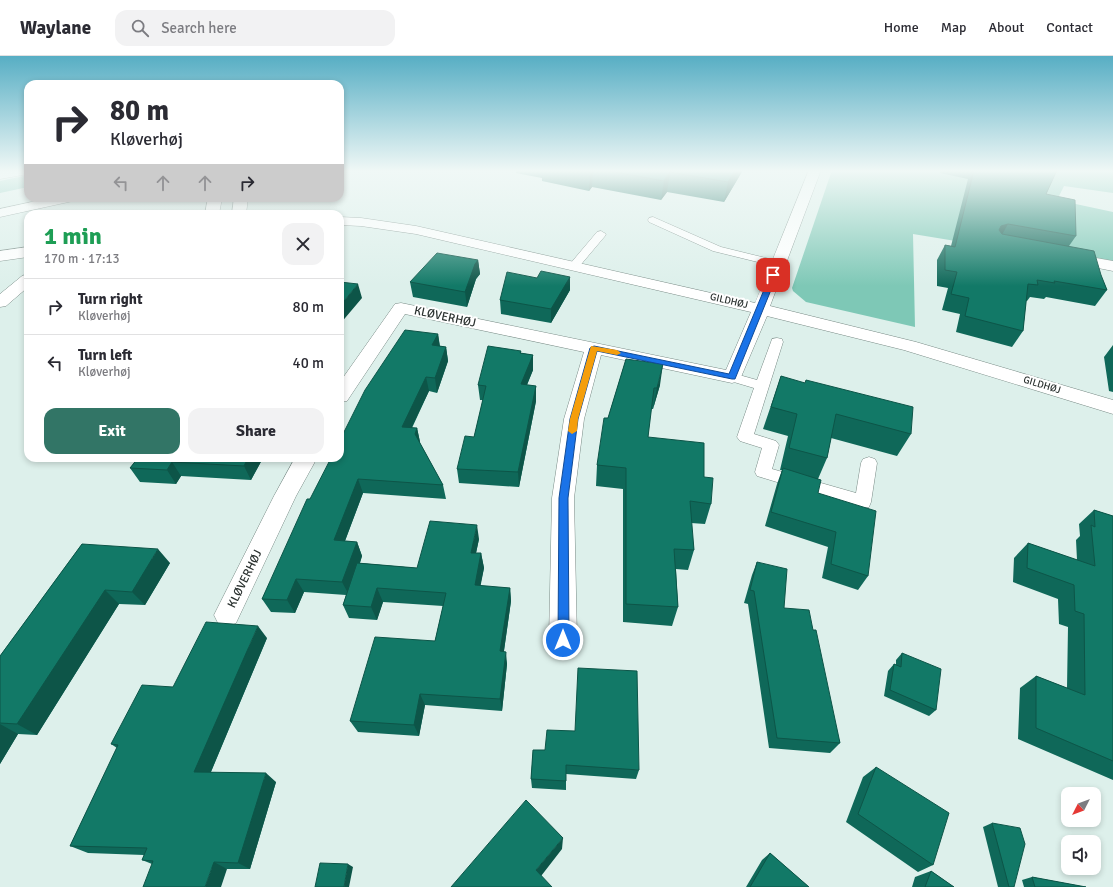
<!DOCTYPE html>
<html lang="en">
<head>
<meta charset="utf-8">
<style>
	:root { --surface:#fff; --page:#f2f2f3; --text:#2b2b33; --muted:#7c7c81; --line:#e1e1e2; --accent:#327566 }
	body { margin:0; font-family:Signika,sans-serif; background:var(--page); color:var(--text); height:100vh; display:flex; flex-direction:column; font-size:15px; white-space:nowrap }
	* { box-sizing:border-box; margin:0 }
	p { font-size:13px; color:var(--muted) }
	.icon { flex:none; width:22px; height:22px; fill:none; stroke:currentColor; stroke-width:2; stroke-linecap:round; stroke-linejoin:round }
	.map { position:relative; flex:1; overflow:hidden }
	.details { position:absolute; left:24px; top:154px; width:320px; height:252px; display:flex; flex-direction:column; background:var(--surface); border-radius:12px; box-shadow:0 2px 6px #0003 }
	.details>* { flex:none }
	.banner { position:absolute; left:24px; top:24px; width:320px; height:122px; border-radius:12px; box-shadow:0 2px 6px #0003; background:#fff; color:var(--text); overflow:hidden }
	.needle { width:26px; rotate:228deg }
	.tools { position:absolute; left:1061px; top:731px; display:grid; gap:8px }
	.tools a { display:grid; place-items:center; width:40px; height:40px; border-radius:8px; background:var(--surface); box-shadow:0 2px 6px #0003; font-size:20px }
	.pin { position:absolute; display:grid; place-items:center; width:34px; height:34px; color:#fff; margin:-17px; border-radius:8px; box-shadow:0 2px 6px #0006 }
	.me { position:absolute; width:44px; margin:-22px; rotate:0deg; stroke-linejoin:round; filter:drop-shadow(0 0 3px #0008) }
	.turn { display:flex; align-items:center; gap:14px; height:84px; padding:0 20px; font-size:18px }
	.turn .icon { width:52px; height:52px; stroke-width:2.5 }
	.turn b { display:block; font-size:28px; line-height:34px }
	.lanes { display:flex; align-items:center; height:38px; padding:0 20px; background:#0003; justify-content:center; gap:20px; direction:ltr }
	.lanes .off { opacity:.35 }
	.round { display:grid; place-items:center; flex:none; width:42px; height:42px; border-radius:12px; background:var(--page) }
	.head { display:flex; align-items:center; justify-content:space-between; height:68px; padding:0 20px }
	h1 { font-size:24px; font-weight:700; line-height:30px; color:#1e9e55 }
	.primary-button { display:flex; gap:8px; margin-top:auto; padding:8px 20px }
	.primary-button a { flex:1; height:46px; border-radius:12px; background:var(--accent); color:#fff; font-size:16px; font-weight:700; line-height:46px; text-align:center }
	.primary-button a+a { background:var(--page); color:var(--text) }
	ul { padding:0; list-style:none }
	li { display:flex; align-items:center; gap:12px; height:56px; padding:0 20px; border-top:1px solid var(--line) }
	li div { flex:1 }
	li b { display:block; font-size:15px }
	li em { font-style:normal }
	header { display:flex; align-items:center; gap:24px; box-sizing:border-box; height:56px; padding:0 20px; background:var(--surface); border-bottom:1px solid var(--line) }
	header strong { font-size:19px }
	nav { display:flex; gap:22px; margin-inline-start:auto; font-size:14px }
	.search { width:280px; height:36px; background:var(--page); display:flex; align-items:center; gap:10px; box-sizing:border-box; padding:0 14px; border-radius:12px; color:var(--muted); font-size:15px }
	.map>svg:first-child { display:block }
	.green { fill:#7ec8b6 }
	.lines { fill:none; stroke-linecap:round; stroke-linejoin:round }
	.service-casing { stroke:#798b86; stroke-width:1 }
	.minor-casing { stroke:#798b86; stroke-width:1 }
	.tertiary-casing { stroke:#798b86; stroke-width:1 }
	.service { fill:#fff; fill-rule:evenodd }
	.minor { fill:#fff; fill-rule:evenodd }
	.tertiary { fill:#fff; fill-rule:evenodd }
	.wall { fill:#0f6859 }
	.shaded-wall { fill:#0d5548 }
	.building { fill:#127967; stroke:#0d5548 }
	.route { fill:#1a73e8; stroke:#114b97 }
	.slow { fill:#f59e0b }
	.labels { text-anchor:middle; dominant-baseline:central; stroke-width:4; stroke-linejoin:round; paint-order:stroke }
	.far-street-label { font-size:10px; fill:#2a312f; stroke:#fff }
	.street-label { font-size:12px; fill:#2a312f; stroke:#fff }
</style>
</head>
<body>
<header>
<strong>Waylane</strong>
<div class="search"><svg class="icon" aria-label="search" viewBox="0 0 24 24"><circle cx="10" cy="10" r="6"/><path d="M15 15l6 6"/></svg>Search here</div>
<nav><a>Home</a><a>Map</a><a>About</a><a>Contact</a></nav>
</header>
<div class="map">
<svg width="1113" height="831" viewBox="0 0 1113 831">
	<rect width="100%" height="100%" fill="#ddf0eb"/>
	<!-- green -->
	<path class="green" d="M 832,114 L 1113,114 L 1113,137 L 1064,130 L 1057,144 L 1113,156 L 1113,211 L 913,178 L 915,271 L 806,246 L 793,235 L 792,232 Z
		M 28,119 L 28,131 L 0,137 L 0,125 Z"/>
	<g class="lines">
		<!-- service casing -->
		<g class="service-casing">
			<path id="service" d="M 653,161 L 721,191 L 782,206 L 784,208 L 778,211 L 713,195 L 649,166 L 648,164 L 649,162 Z
				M 601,175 L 606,178 L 605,180 L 578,212 L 570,212 L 568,210 L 570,208 L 597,176 Z
				M 777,282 L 782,283 L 783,286 L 754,378 L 776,385 L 779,389 L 772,413 L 856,437 L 861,407 L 863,403 L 869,401 L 875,403 L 877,407 L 871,446 L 869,451 L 863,452 L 757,420 L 755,416 L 762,392 L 740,385 L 737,381 L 754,332 L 727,324 L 725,321 L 727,318 L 732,317 L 757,324 L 771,286 L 772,283 Z"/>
		</g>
		<!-- minor casing -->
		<g class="minor-casing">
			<path id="minor" d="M 8,114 L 28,114 L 28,118 L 0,123 L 0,115 Z
				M 809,114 L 821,114 L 770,250 L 916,286 L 1113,344 L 1113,358 L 904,294 L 767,260 L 741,321 L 739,325 L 732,327 L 601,299 L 584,363 L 574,442 L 577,584 L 573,593 L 563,597 L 553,593 L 549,584 L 552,442 L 564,363 L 584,296 L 405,258 L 347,345 L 340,346 L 340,326 L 395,248 L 401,247 L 726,314 L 751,256 L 416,178 L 361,170 L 340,169 L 340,161 L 361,162 L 416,170 L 755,247 Z
				M 208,142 L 222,142 L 219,158 L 205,158 Z
				M 234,142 L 248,142 L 246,158 L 232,158 Z
				M 28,191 L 28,201 L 0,205 L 0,195 Z
				M 1068,197 L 1113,205 L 1113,215 L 1063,205 L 1060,202 L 1063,199 Z
				M 28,218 L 28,231 L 6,250 L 0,251 L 0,238 L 22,220 Z
				M 295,402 L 317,402 L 296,440 L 236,567 L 227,571 L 218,567 L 214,559 L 218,551 L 274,440 Z"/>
		</g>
		<!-- tertiary casing -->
		<g class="tertiary-casing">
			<path id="tertiary" d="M 50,142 L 75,142 L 73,145 L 0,161 L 0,153 Z"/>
		</g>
		<!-- service -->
		<use href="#service" class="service"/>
		<!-- minor -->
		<use href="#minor" class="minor"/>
		<!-- tertiary -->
		<use href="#tertiary" class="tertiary"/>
	</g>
	<!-- wall -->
	<path class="wall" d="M 516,114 L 743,114 L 724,146 L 667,136 L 661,144 L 592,131 L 589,135 L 542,125 L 542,122 L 516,117 Z
		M 941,114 L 1057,114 L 1046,138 L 1076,180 L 1069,190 L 1101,219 L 1107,234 L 1095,250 L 1046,241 L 1044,243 L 1030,241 L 1027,245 L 1026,245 L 1023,275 L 1012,291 L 956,276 L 960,258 L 942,254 L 948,232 L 937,230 L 937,204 L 945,189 L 951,190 L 968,123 L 940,117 Z
		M 478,204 L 480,218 L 476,223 L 467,251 L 413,241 L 410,226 Z
		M 570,221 L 570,234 L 551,267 L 501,258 L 500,244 L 537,222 Z
		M 438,278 L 440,290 L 446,291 L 448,305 L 437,337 L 429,335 L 412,372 L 417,372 L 420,386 L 420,387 L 443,429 L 446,443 L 363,437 L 345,485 L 357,486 L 362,500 L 360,507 L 417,512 L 479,483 L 476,497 L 481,497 L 484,512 L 480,530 L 510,532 L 511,545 L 504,595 L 507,608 L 502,655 L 425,649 L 419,680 L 358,676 L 350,665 L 435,585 L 443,550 L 383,546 L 377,564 L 349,562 L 343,549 L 346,539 L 304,536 L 295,557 L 271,556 L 262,543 L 310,443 Z
		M 1113,289 L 1113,336 L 1109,335 L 1104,301 Z
		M 521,295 L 521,297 L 533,299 L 533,314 L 527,329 L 536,330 L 536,345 L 519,431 L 459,427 L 457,413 L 474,381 L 483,344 L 480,344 L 478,329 Z
		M 626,303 L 660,329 L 653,353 L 651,353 L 648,381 L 704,421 L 711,448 L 705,468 L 691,467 L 694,494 L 688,514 L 676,513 L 678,551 L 672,570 L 623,566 L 623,433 L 596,430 L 597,409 L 608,362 Z
		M 781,320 L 911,378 L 897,400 L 831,382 L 827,402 L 818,423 L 818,437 L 868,520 L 858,534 L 822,522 L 828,491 L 765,470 L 777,428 L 782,414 L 780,414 L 788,380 L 763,373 Z
		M 138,402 L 263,402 L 251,424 L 181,420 L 176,428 L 140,426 L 130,412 Z
		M 1094,454 L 1113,460 L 1113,724 L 1018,683 L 1020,632 L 1036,620 L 1067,632 L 1068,571 L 1059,568 L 1058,543 L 1013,526 L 1014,502 L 1028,487 L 1077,504 L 1076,484 L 1080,480 L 1079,468 Z
		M 82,488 L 170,507 L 145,549 L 119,548 L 37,679 L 18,678 L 0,708 L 0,600 Z
		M 757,506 L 784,552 L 813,574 L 840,687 L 830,697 L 769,692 L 748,548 L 744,547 L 752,519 Z
		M 267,582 L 211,716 L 276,726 L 250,813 L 227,813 L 152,808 L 142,804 L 144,799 L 88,797 L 70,790 L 117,692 L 111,688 L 173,631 Z
		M 902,597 L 936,654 L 929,660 L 884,640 L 888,615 L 894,608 L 896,609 L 896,604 Z
		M 533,694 L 639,714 L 636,723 L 566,718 L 566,734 L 532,732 L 531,723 Z
		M 876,711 L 933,809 L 918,816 L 846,766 L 863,721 Z
		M 992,767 L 1014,831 L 998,831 L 983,771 Z
		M 770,797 L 809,831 L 746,831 L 762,804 Z
		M 931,815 L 954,831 L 912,831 L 915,821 Z
		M 1032,821 L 1086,831 L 1024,831 L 1022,824 Z"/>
	<!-- shaded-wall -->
	<path class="shaded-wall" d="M 591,114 L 593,114 L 592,131 L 589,135 L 590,115 Z
		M 735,114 L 743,114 L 724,146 L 728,126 Z
		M 670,116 L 667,136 L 661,144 L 664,125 Z
		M 1008,168 L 999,184 L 993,185 L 1001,170 Z
		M 478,204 L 480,218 L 476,223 L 467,251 L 465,236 L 475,208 Z
		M 570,221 L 570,234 L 551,267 L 551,253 Z
		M 358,228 L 362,242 L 340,268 L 340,250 Z
		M 438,278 L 440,293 L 432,289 Z
		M 446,291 L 448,305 L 437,337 L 435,322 Z
		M 533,299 L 533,314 L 521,343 L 521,328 Z
		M 663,308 L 660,329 L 653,353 L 657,332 Z
		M 426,321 L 429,335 L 405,385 L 402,371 Z
		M 536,330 L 536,345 L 519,431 L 518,416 Z
		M 417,372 L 420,386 L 418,392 L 415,378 Z
		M 248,402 L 263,402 L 251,424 L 244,410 Z
		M 172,406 L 181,420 L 176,428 L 167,414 Z
		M 358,423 L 363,437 L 340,498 L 334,484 Z
		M 477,469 L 479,483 L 473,511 L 471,497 Z
		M 357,486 L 362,500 L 349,539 L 342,526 Z
		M 158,493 L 170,507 L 145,549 L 132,536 Z
		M 481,497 L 484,512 L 478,543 L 475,529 Z
		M 296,523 L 304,536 L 295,557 L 287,544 Z
		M 377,532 L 383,546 L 377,564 L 371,551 Z
		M 510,532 L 511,545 L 502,608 L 500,595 Z
		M 105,534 L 119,548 L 37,679 L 17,668 Z
		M 258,570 L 267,582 L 207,725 L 194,716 Z
		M 506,596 L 507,608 L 502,655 L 500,643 Z
		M 420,638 L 425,649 L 419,680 L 414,669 Z
		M 0,668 L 18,678 L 0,708 Z
		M 266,717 L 276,726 L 250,813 L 238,807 Z
		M 563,782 L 562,793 L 538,824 L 536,814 Z
		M 214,806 L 227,813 L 221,831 L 205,831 Z
		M 348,808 L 353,811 L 349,831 L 344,831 Z"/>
	<!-- building -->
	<path class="building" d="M 583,114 L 591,114 L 590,115 Z
		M 604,114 L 735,114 L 728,126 L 670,116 L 664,125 Z
		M 974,114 L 1057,114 L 1046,138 L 1075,144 L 1076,180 L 1008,168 L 1001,170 L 999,174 L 1002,178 L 1094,195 L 1101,219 L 1107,234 L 1054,225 L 1055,227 L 1037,224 L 1038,229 L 1028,228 L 1023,275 L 965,260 L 969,242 L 951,238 L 957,216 L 945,214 L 945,189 L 955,191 Z
		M 437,197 L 478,204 L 475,208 L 465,236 L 410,226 Z
		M 541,215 L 570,221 L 551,253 L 500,244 L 507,216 L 537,222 Z
		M 340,226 L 358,228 L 340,250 Z
		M 405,274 L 438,278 L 432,289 L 446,291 L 435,322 L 426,321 L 402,371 L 417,372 L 415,378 L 443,429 L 358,423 L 334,484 L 357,486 L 342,526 L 296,523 L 287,544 L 262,543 L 307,443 L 310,443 L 331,402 L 340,402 L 340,384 L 365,334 Z
		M 488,290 L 521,295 L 520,297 L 533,299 L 521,328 L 536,330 L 518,416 L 457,413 L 465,380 L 474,381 L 486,330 L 478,329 Z
		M 626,303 L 663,308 L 657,332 L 654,332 L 648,381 L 704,387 L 704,421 L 713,422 L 711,448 L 690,445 L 694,494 L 674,493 L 678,551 L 626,548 L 626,412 L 597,409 L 604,362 L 608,362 Z
		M 781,320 L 805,327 L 806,324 L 913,351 L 911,378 L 836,358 L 827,402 L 789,392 L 797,358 L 771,351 Z
		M 138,402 L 248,402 L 244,410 L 172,406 L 167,414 L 130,412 Z
		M 783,412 L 821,424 L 818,437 L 876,455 L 868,520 L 831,508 L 836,476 L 771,456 Z
		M 1094,454 L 1113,460 L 1113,705 L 1036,672 L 1036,620 L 1085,639 L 1084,558 L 1075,555 L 1074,529 L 1027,512 L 1028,487 L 1095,510 L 1091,469 L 1095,471 Z
		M 430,465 L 477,469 L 471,497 L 481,497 L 475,529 L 510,532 L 500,595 L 506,596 L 500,643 L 420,638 L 414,669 L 350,665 L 375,581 L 435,585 L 446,537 L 377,532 L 371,551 L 343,549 L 357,507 L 417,512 Z
		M 82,488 L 158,493 L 132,536 L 105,534 L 17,668 L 0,667 L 0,600 Z
		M 757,506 L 787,513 L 784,552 L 809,554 L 813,574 L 816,574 L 840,687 L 777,682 L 754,535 L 750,534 Z
		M 206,566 L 258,570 L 194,716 L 266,717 L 238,807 L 214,806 L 205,831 L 143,831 L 153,805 L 142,804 L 147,792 L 70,790 L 118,689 L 111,688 L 142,629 L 173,631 Z
		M 902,597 L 941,613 L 936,654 L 890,634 L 894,608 L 901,611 Z
		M 578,612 L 637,615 L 639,714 L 566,709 L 566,725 L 531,723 L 533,694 L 545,694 L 547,674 L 575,675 Z
		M 876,711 L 949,757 L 933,809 L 858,758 Z
		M 526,744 L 563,782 L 536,814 L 552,831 L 451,831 Z
		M 992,767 L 1020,772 L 1025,788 L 1014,831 L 1009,831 Z
		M 770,797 L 809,831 L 750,831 Z
		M 320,807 L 348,808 L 344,831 L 315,831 Z
		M 931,815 L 954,831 L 925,831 Z
		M 1032,821 L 1086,831 L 1035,831 Z"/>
	<!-- sky -->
	<linearGradient id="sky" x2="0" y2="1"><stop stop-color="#57aec4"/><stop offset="0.5" stop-color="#f0f8f6"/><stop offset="1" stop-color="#f0f8f6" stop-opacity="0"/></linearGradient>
	<rect width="1113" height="230" fill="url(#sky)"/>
	<!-- route -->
	<path class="route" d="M 771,217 L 777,219 L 735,323 L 732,323 L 597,295 L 578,363 L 568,442 L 569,584 L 567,588 L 563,589 L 559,588 L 558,584 L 559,442 L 570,363 L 590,292 L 594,290 L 729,318 Z"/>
	<!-- slow -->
	<path class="slow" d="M 591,290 L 617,294 L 621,297 L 617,299 L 597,295 L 578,363 L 577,375 L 572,378 L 568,375 L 570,363 Z"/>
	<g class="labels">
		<!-- far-street labels -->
		<g class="far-street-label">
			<text transform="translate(729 245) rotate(13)">GILDHØJ</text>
			<text transform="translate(1042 329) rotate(17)">GILDHØJ</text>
		</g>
		<!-- street labels -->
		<g class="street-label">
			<text transform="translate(445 261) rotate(12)">KLØVERHØJ</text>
			<text transform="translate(245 523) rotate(-64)">KLØVERHØJ</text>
		</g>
	</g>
</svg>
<div class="tools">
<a><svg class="needle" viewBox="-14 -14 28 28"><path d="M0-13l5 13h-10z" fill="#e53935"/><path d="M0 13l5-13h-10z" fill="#7c7c81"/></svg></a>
<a><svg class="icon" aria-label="sound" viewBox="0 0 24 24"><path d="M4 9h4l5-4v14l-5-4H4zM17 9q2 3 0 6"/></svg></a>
</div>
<div class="pin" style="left:773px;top:219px;background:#d93025"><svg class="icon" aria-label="arrive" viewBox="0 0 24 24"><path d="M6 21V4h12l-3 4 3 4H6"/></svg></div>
<svg class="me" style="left:563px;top:584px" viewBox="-20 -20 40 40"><circle r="17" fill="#1a73e8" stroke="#fff" stroke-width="3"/><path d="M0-11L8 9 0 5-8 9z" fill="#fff"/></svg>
<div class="banner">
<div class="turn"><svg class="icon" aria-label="right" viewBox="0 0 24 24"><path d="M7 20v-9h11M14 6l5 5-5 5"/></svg><div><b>80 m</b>Kløverhøj</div></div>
<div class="lanes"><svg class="icon off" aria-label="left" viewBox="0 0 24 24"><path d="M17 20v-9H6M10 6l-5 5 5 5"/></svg><svg class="icon off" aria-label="ahead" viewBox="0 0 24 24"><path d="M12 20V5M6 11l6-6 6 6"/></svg><svg class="icon off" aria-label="ahead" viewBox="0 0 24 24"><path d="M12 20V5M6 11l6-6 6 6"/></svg><svg class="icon" aria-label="right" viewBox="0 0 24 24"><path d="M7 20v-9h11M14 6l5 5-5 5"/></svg></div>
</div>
<section class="details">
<div class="head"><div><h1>1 min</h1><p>170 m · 17:13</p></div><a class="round"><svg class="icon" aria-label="close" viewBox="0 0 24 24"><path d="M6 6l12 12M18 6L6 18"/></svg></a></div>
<ul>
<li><svg class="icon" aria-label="right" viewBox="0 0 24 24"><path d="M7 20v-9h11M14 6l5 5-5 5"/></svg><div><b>Turn right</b><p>Kløverhøj</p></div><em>80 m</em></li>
<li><svg class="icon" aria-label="left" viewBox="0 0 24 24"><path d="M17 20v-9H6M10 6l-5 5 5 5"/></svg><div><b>Turn left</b><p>Kløverhøj</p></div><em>40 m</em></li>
</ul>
<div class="primary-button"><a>Exit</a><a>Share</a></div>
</section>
</div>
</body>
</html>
